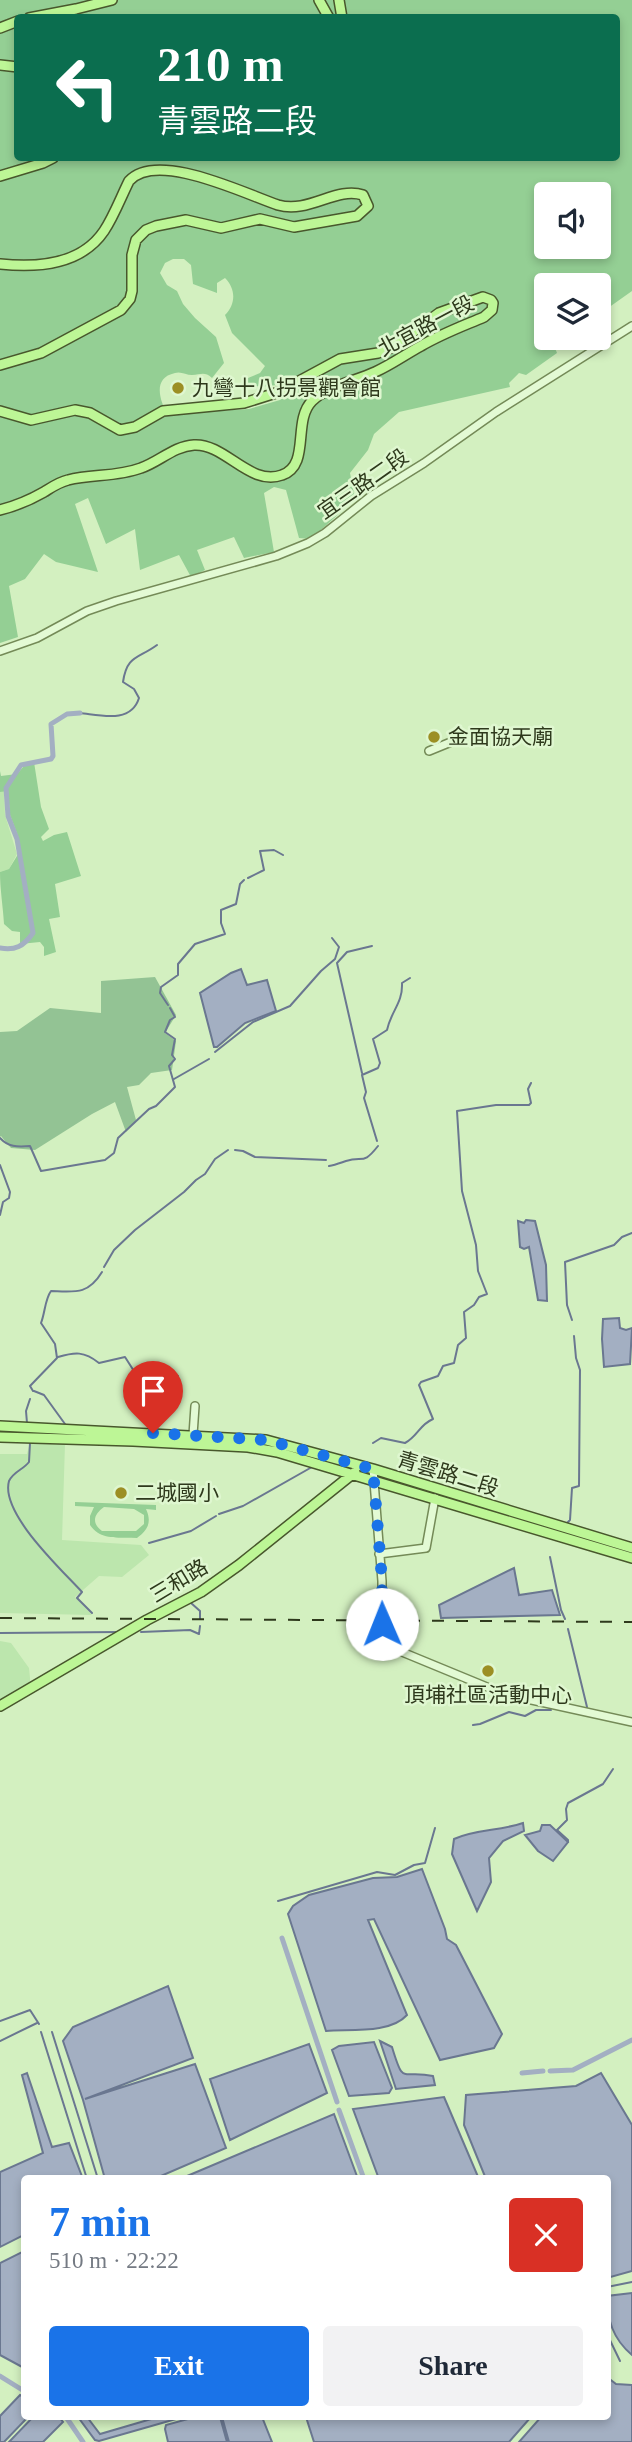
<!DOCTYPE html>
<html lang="en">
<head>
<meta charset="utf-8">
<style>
	:root { --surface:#fff; --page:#f2f2f3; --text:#1f2937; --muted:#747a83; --accent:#1a73e8 }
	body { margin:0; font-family:"Times New Roman","Noto Sans TC",serif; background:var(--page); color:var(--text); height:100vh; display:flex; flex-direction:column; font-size:26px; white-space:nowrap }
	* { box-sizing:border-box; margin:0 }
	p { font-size:23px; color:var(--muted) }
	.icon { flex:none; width:38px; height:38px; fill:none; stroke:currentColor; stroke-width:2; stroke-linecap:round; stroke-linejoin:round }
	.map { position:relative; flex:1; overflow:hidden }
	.details { position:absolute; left:21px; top:2175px; width:590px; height:245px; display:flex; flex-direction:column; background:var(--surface); border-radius:7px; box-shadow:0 4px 10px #0003 }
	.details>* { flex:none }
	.hud { position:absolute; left:14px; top:14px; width:606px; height:147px; border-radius:7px; box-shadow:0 4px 10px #0003; background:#0b6e4f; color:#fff; overflow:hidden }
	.fabs { position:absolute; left:534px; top:182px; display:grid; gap:14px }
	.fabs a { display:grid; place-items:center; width:77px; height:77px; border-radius:7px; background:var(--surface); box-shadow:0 4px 10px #0003; font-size:35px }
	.pin { position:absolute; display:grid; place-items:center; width:60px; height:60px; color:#fff; margin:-72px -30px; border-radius:50% 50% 50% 0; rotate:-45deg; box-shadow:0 0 7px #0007 }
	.pin .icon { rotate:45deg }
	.me { position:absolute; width:77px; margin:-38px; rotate:359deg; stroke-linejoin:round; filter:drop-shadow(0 0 5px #0008) }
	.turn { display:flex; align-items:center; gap:24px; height:147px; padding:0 28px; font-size:32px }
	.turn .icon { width:91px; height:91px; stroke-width:2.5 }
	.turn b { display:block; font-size:49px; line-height:60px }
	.round { display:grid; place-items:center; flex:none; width:74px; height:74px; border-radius:7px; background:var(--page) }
	.head { display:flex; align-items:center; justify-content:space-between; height:119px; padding:0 28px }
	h1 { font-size:42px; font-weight:600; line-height:52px; color:var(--accent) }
	.action { display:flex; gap:14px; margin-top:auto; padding:14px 28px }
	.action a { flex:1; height:80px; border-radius:7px; background:var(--accent); color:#fff; font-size:28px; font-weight:600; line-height:80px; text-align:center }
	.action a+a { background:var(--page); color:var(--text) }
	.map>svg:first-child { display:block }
	.farmland { fill:#bce6ad }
	.green { fill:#94cf94; fill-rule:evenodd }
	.cemetery { fill:#93c394 }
	.water { fill:#a3afc2; stroke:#6a7790; stroke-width:2 }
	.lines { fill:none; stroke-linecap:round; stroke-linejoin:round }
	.stream { stroke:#6a7790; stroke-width:2 }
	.canal { stroke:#a3afc2; stroke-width:5 }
	.minor-casing { stroke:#748a57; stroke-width:10 }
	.major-casing { stroke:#48572c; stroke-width:12 }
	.minor { stroke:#e3fad4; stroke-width:7 }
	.major { stroke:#bdf696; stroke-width:9 }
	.rail { stroke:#2e391c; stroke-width:2; stroke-dasharray:12 12; stroke-linecap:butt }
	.route { stroke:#1a73e8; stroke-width:12; stroke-dasharray:0 21.6 }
	.poi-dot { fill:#9c8f24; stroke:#dff7d0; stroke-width:2.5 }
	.labels { text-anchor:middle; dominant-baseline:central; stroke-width:5; stroke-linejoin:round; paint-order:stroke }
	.street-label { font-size:21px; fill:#2e391c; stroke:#dff7d0 }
	.poi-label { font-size:21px; fill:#2e391c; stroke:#dff7d0; text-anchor:start }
</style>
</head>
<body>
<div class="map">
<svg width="632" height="2442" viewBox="0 0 632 2442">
	<rect width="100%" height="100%" fill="#d3f0c0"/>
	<!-- farmland -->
	<path class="farmland" d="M 4,790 L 5,815 L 17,854 L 9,869 L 0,872 L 0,792 Z
		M 30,1442 L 65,1444 L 62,1540 L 141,1545 L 149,1555 L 122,1577 L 99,1576 L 75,1597 L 92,1615 L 0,1613 L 0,1454 L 27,1454 Z
		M 0,1641 L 11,1643 L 29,1668 L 30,1678 L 30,1683 L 0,1700 Z"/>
	<!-- green -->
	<path class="green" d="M 0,0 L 632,0 L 632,291 L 608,308 L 599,301 L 598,285 L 546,285 L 546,338 L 551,338 L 557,353 L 526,375 L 519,373 L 509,383 L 510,387 L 399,412 L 374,434 L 368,450 L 350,473 L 355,499 L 311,539 L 299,538 L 286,490 L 274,487 L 264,493 L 274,552 L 244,558 L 234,537 L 197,550 L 205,570 L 191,577 L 179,555 L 140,570 L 135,529 L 106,544 L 88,498 L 75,504 L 98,572 L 56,562 L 44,554 L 25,579 L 9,586 L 18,637 L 0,643 ZM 18,18 L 616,18 L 616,158 L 18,158 ZM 546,194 L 598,194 L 598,247 L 546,247 ZM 173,259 L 184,259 L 191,265 L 193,284 L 217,293 L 217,283 L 225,278 C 236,289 236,304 225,315 L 232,333 L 265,366 L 260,373 L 248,378 L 247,383 L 260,387 L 285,384 L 288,391 L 280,400 L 249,409 L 167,414 C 160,400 152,378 175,373 C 181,371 186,375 192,375 C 201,375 204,371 212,378 L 224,363 L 216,337 L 195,318 L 183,304 L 177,291 L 167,285 L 160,273 L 165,263 Z
		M 34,762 L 41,807 L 49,829 L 41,837 L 43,841 L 54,835 L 67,832 L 81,876 L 55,884 L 60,917 L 49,919 L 56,952 L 44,956 L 44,947 L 40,942 L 20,944 L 20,932 L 12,931 L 4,924 C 3,906 0,890 0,872 L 9,869 L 20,851 L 18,836 L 10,815 L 8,791 L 0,792 L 0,771 L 1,776 L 17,774 L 24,766 Z
		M 75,1502 L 156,1505 L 156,1510 L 146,1509 C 152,1522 148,1530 137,1538 C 119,1537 101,1541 90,1525 L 90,1516 L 94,1507 L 75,1506 ZM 104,1507 L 134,1509 L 144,1515 L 144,1524 L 136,1531 L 102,1531 C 91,1523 94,1514 104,1507 Z"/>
	<!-- cemetery -->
	<path class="cemetery" d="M 155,977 L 176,1015 L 165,1033 L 176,1041 L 172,1070 L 151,1073 L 139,1085 L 127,1087 L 136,1120 L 126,1132 L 115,1102 L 92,1114 L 35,1150 L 11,1148 L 1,1136 L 0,1137 L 0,1032 L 17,1031 L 50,1008 L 101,1013 L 101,981 Z"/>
	<!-- water -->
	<path class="water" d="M 241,969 L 247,985 L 267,980 L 276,1011 L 245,1023 L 217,1047 L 214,1047 L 200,993 L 231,973 Z
		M 526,1220 L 535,1221 L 546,1265 L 547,1301 L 538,1300 L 529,1247 L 524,1249 L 520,1247 L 518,1221 L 524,1223 Z
		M 619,1318 L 620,1328 L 626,1330 L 632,1328 L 630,1364 L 604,1367 L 602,1339 L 603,1319 Z
		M 514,1568 L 519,1595 L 552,1590 L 560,1615 L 441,1618 L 439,1605 Z
		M 523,1823 L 524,1831 L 503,1841 L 489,1858 L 491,1882 L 477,1911 L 452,1854 L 454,1839 C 475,1829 500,1831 523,1823 Z
		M 542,1825 L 550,1825 L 568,1842 L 553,1861 L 538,1851 L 525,1835 L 540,1831 Z
		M 422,1869 L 445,1929 L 447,1939 L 456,1945 L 502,2034 L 494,2048 L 440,2060 L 374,1919 L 368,1920 L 407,2015 C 390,2034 350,2029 326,2031 L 288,1914 L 293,1906 L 309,1895 L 373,1878 L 397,1877 Z
		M 168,1986 L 193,2058 L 85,2099 L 195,2064 L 226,2148 L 154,2179 L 105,2179 L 83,2100 L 63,2041 L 73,2027 Z
		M 380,2041 L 392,2047 C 404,2087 401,2069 433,2076 L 435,2085 L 396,2089 Z
		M 374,2042 L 392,2088 L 389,2093 L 349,2096 L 332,2050 L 339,2046 Z
		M 309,2044 L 327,2093 L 230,2140 L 210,2079 Z
		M 27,2073 L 52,2147 L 69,2143 L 83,2179 L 24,2179 L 24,2235 L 0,2247 L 0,2172 L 43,2153 L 22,2075 Z
		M 601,2073 L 632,2125 L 632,2271 L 607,2278 L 607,2179 L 486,2179 L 464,2125 L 466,2095 L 576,2086 Z
		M 444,2097 L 479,2179 L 379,2179 L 353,2109 Z
		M 334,2114 L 358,2179 L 180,2179 Z
		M 24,2251 L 24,2368 L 0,2355 L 0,2263 Z
		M 632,2293 L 632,2355 C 613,2339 607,2320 607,2296 Z
		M 607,2377 L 616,2384 L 632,2385 L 632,2442 L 519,2442 L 541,2417 L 607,2417 Z
		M 20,2395 L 24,2397 L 24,2417 L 28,2417 L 4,2442 L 0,2442 L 0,2416 Z
		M 33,2417 L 59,2417 L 63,2422 L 43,2442 L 9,2442 Z
		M 78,2417 L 87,2417 L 100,2434 L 158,2417 L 183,2417 L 99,2441 L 95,2440 Z
		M 195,2417 L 220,2417 L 227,2442 L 168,2442 L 165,2429 L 166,2425 Z
		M 222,2417 L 262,2417 L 272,2442 L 229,2442 Z
		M 306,2417 L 531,2417 L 509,2442 L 314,2442 Z"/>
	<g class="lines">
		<!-- stream -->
		<path class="stream" d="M 80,713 C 100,715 131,724 139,698 L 134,689 L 123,682 C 127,655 138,659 157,645
			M 248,878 L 264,870 L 260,851 L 274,850 L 283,855
			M 168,1005 L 160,993 L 161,987 L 178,975 L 178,964 L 195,944 L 225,934 L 221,923 L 221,910 L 236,904 L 240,884 L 244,880
			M 215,1052 L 253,1022 L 290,1006 L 321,971 L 335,959 L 339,947 L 332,938
			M 362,1073 L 337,963 L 347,952 L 372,946
			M 174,1079 L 209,1059
			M 0,1138 C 8,1147 17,1147 30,1146 L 41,1171 L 105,1160 L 114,1153 L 118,1138 L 149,1109 L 156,1106 L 175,1087 L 169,1066 L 175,1059 L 172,1055 L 175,1039 L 165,1032 L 170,1020 L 175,1017 L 170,1008
			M 377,1141 L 364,1098 L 366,1092 L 362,1075 L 378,1068 L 380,1063 L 373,1039 L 387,1030 C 391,1011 403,1003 402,983 L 410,978
			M 235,1150 L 243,1151 L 255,1157 L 326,1160
			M 0,1165 L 10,1192 L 9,1198 L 3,1202 L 0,1215
			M 329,1166 C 335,1165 340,1163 346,1161 C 364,1156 363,1165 378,1146
			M 104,1267 L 114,1250 L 135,1230 L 184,1192 L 196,1180 L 205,1174 L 215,1159 L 228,1150
			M 572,1320 L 567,1305 L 565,1262 L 614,1245 L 622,1237 L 632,1233
			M 58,1357 C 75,1352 84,1351 99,1363 L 125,1357 L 139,1379 L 178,1376
			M 33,1391 L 30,1386 L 57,1358 L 55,1344 L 41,1323 C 45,1313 45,1299 51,1291 C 75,1292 88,1295 102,1272
			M 34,1391 L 44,1395 L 65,1424
			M 27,1423 L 26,1411 L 30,1399
			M 30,1443 L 29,1462 C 23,1470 14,1471 9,1481 C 0,1513 61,1569 82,1592 L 77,1598 L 92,1613
			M 373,1443 L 381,1438 L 405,1443 C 418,1436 419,1425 433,1419 L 419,1385 L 421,1382 L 438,1376 L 443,1366 L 454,1363 L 458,1345 L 466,1338 L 464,1312 L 474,1305 L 479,1297 L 487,1294 L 478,1271 L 476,1245 L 462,1191 L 457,1111 L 496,1105 L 529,1105 L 531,1103 L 528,1089 L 531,1083
			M 219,1514 L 243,1506 L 312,1467
			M 567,1523 L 570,1520 L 572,1488 L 579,1486 L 580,1370 L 576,1358 L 574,1336
			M 149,1543 L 191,1531 L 216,1516
			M 550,1557 L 561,1610 L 565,1619
			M 191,1603 L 200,1611 L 200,1619
			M 568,1629 L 587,1707 L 586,1709
			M 141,1632 L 190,1630 L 199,1634 L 200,1626
			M 0,1633 L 119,1632
			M 473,1725 L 480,1724 L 509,1712 L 525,1716 L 536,1710 L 551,1710
			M 568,1842 L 568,1840 L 557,1830 L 567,1820 L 566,1809 L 568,1803 L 603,1784 L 613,1769
			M 278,1901 L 377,1872 L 395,1875 L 414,1865 L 425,1863 L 435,1828
			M 0,2021 L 30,2010 L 39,2024
			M 41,2032 L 87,2179
			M 52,2032 L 98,2179
			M 0,2041 L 37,2023
			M 607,2287 L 632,2282
			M 607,2334 L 620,2361"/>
		<!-- canal -->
		<path class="canal" d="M 0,948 C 15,951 24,946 33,933 L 17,839 L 8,816 L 6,788 L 21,765 L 51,759 L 53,756 L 51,724 L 67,714 L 80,713
			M 282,1938 L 337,2102
			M 550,2071 L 573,2070 L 632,2040
			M 522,2073 L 543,2071
			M 339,2110 L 364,2179
			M 0,2376 L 24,2391
			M 66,2417 L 83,2442"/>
		<!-- minor casing -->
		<g class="minor-casing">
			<path id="minor" d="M 0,651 L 37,638 L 87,611 L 116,601 L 276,556 L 308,543 L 325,533 L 371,496 L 424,463 L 496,412 L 632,326
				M 429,751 L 451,742
				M 193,1435 L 195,1406
				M 373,1469 L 382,1581 L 382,1617 L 380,1640 L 385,1645 L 504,1694 L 632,1722
				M 379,1554 L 426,1548 L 435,1498"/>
		</g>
		<!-- major casing -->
		<g class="major-casing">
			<path id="major" d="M 319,0 L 329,18
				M 339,0 L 342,18
				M 29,18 L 76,9 L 112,0
				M 0,28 L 18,21
				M 0,65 L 18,67
				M 0,176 L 43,163 L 53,158
				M 0,264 C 37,268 81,265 104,231 C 114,216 121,197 129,181 C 157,150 245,194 278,205 C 309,214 336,186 363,195 L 368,206 L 357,216 L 294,227 L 260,219 L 221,228 L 186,220 L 156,226 L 146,230 L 136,240 L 132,255 L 132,291 L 130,299 L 121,310 L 41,353 L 0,365
				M 0,411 L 31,420 L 75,410 L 90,413 L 120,430 L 135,427 L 163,411 L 244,403 L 279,392 L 340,359 L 378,353 L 391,348 L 439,313 L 483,297 L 491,300 L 493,303 L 492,310 L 484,317 C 463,326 441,334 421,346 C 406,354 391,365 375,372 C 356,381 327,386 312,401 C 292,421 311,465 282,475 C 250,487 225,443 194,445 C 174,446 159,462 141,468 C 117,477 92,474 68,480 C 59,482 52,487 44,492 C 30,500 16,506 0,510
				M 0,1426 L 266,1440 L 373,1469 L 632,1548
				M 0,1437 L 133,1441 L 248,1447 L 277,1452 L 632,1558
				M 0,1706 L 147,1620 L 201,1592 L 239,1565 L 355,1472"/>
		</g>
		<!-- minor -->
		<use href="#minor" class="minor"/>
		<!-- major -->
		<use href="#major" class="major"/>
		<!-- rail -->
		<path class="rail" d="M 0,1618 L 632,1622"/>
	</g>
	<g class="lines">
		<!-- route -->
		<path class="route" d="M 153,1433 L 266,1440 L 373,1469 L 382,1580 L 382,1624"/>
	</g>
	<!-- markers -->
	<g class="poi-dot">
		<circle cx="178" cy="388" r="7"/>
		<circle cx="434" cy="737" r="7"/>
		<circle cx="121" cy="1493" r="7"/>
		<circle cx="488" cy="1671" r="7"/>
	</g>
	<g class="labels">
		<!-- street labels -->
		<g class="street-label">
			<text transform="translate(426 326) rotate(-28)">北宜路一段</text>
			<text transform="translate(363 484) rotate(-35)">宜三路二段</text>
			<text transform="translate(448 1474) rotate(17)">青雲路二段</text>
			<text transform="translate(179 1581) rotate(-31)">三和路</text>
		</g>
		<!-- poi labels -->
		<g class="poi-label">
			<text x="192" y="388">九彎十八拐景觀會館</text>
			<text x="448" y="737">金面協天廟</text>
			<text x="135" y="1493">二城國小</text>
			<text x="488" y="1695" text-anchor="middle">頂埔社區活動中心</text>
		</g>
	</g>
</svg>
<div class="fabs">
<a><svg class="icon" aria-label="sound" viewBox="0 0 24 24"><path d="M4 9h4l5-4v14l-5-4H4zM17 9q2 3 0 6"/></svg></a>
<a><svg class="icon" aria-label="layers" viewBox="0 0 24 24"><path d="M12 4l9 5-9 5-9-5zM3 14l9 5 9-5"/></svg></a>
</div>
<div class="pin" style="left:153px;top:1433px;background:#d93025"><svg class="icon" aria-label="arrive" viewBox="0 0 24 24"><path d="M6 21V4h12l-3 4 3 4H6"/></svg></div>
<svg class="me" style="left:382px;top:1624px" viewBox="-20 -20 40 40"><circle r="19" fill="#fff"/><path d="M0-13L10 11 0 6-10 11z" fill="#1a73e8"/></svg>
<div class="hud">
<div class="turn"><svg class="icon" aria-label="left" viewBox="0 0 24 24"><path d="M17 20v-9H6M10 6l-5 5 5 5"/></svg><div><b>210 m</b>青雲路二段</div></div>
</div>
<section class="details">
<div class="head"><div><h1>7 min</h1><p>510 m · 22:22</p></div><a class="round" style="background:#d93025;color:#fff"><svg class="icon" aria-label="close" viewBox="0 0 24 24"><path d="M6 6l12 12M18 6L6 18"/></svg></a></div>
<div class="action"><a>Exit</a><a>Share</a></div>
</section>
</div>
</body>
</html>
